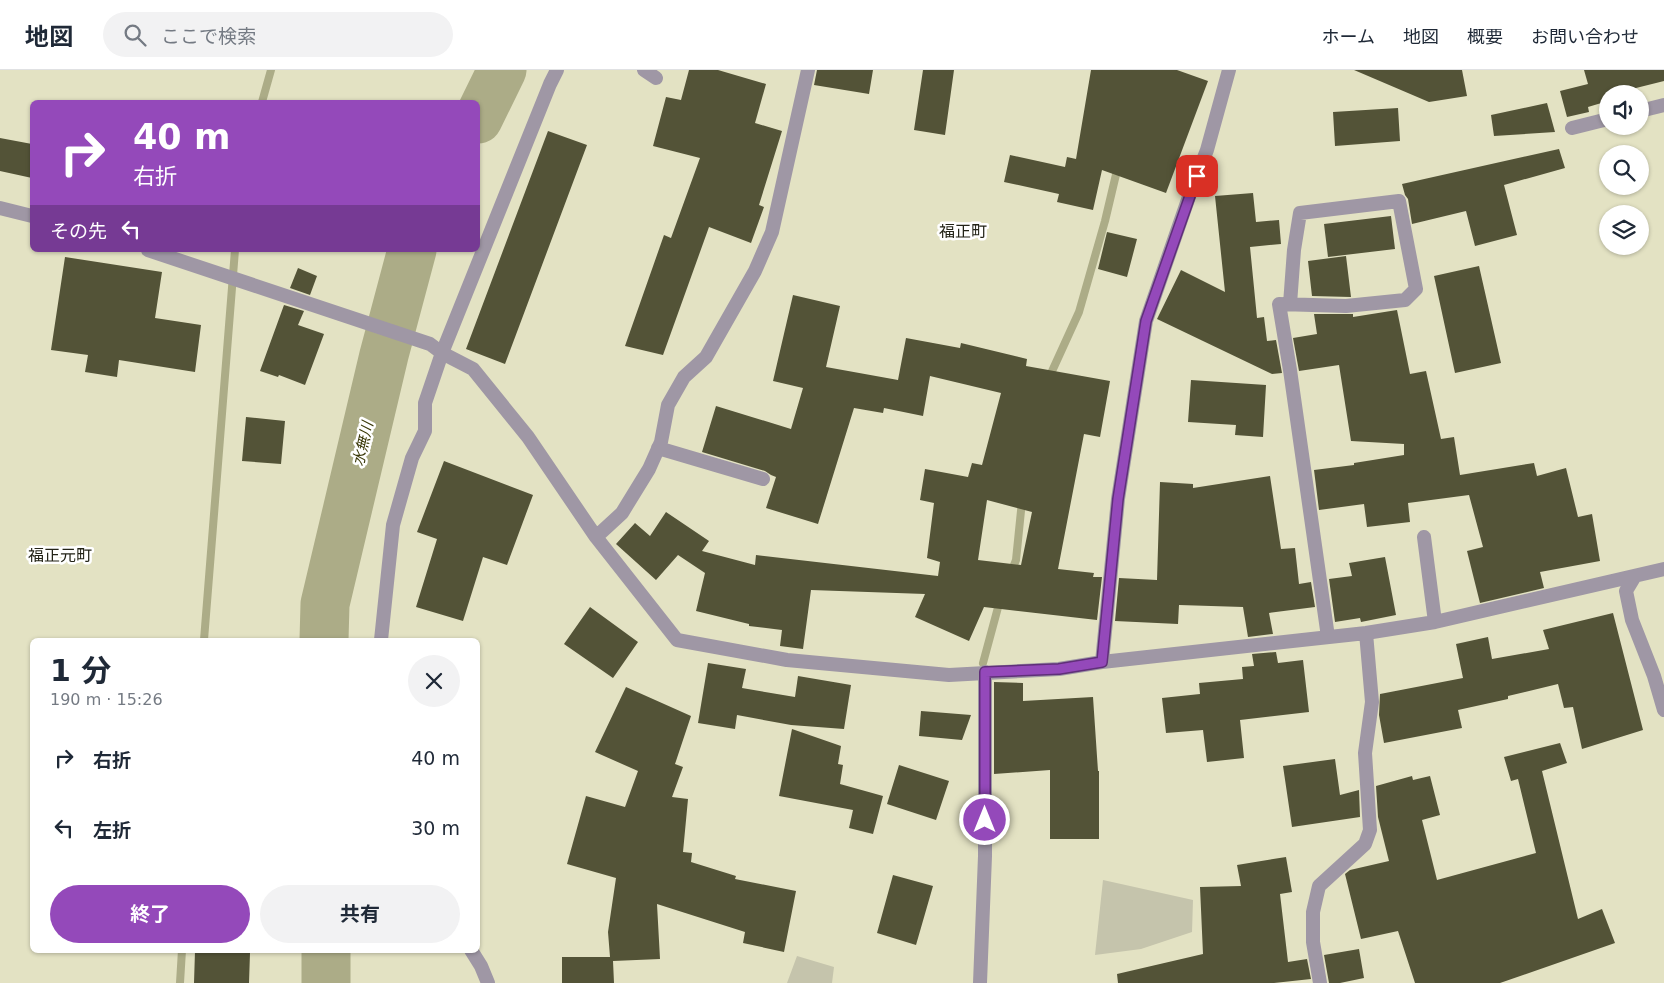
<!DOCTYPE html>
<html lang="ja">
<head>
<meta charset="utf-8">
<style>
	:root { --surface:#fff; --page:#f2f2f3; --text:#1f2937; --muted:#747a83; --line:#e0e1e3; --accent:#9449ba }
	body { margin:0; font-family:"DejaVu Sans","Noto Sans JP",sans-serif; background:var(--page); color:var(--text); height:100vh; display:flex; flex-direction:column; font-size:19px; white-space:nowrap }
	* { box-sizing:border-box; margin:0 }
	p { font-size:16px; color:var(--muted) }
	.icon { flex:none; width:28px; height:28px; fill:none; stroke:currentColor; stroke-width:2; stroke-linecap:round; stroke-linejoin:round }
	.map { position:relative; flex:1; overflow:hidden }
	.panel { position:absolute; left:30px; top:568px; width:450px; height:315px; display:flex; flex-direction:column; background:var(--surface); border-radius:8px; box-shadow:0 1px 4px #0004 }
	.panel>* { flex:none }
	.guide { position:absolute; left:30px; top:30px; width:450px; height:152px; border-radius:8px; box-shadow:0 1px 4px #0004; background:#9449ba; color:#fff; overflow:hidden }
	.controls { position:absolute; left:1599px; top:15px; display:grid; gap:10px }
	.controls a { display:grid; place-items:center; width:50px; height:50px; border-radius:50%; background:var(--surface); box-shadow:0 1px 4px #0004; font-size:25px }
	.pin { position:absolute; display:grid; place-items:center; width:42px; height:42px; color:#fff; margin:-21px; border-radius:10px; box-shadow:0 2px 8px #0006 }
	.me { position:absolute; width:55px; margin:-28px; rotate:0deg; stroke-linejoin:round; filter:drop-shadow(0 0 4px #0008) }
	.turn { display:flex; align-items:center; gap:18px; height:105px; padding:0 20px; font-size:22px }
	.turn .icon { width:65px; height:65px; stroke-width:2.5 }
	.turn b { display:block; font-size:35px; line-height:42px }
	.then { display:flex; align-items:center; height:48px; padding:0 20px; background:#0003; gap:10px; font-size:19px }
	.round { display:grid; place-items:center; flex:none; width:52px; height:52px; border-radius:26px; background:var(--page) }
	.head { display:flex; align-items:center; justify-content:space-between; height:85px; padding:0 20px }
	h1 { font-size:30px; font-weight:700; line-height:38px }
	.button { display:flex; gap:10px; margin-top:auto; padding:10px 20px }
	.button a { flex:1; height:58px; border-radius:30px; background:var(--accent); color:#fff; font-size:20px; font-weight:700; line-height:58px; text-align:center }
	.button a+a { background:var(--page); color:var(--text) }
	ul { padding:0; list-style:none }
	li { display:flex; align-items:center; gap:15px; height:70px; padding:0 20px }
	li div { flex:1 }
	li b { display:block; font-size:19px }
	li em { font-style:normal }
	header { display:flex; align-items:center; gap:30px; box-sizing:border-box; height:70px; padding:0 25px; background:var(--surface); border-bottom:1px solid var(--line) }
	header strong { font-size:24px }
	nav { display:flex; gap:28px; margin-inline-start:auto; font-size:18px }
	.search { width:350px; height:45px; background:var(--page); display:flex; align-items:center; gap:12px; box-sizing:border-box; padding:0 18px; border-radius:28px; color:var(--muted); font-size:19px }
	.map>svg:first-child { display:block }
	.green { fill:#c5c4ac }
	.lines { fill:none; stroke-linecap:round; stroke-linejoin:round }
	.stream { stroke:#acac87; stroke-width:8 }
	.river { stroke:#acac87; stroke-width:49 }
	.building { fill:#535337; fill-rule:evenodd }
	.minor { stroke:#9f97a5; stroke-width:14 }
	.route-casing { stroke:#602f79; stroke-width:12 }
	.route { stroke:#9449ba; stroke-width:9 }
	.labels { text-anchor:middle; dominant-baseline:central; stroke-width:5; stroke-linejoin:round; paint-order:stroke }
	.water-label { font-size:15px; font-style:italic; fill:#3a3808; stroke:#fff }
	.quarter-label { font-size:16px; fill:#232317; stroke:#fff }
</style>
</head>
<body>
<header>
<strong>地図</strong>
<div class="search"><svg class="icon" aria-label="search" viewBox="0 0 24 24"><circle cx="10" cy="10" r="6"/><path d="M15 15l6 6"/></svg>ここで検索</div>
<nav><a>ホーム</a><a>地図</a><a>概要</a><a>お問い合わせ</a></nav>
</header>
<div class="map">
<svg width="1664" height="913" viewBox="0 0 1664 913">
	<rect width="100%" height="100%" fill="#e3e2c3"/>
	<!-- green -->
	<path class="green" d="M 1103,810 L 1193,830 L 1192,862 L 1141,879 L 1095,885 Z
		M 797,886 L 834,897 L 832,913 L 787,913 Z"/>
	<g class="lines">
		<!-- stream -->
		<path class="stream" d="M 262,32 L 271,0
			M 1048,310 L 1079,242 L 1105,151 L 1118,96
			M 1011,503 L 1016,490 L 1022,431
			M 204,570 L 235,180
			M 983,593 L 1000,530
			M 180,913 L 182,880"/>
		<!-- river -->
		<path class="river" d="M 478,49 L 502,0
			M 324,570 L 325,534 L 384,285 L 412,180
			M 326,880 L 326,913"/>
	</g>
	<!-- building -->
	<path class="building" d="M 689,0 L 718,0 L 766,14 L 755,53 L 782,61 L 759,135 L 764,137 L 751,173 L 709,157 L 663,285 L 625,276 L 664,165 L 671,168 L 700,88 L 653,76 L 666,27 L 681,30 Z
		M 817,0 L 873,0 L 869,24 L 814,15 Z
		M 923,0 L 954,0 L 945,65 L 914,60 Z
		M 1091,0 L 1177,0 L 1208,11 L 1166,123 L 1102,100 L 1093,140 L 1057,132 L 1059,124 L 1004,112 L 1010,85 L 1065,97 L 1067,87 L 1076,89 Z
		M 1354,0 L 1462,0 L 1467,26 L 1429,32 Z
		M 1584,0 L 1664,0 L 1664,11 L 1628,20 L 1630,24 L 1608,24 L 1608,31 L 1588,37 L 1589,42 L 1567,47 L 1560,21 L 1588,14 Z
		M 1547,33 L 1555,62 L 1494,66 L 1491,45 Z
		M 1398,38 L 1400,71 L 1335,76 L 1333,42 Z
		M 548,61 L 587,75 L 505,294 L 466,279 Z
		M 0,68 L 32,74 L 32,108 L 0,101 Z
		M 1559,79 L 1565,98 L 1504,115 L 1517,165 L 1475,176 L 1466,141 L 1412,154 L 1408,129 L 1405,125 L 1402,114 Z
		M 1253,123 L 1256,152 L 1279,150 L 1281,174 L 1250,177 L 1257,248 L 1264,247 L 1267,271 L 1276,270 L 1282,303 L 1272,304 L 1157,249 L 1181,200 L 1225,222 L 1215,126 Z
		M 1391,146 L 1395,179 L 1328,187 L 1324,154 Z
		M 1107,162 L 1137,169 L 1127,207 L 1098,199 Z
		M 1346,186 L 1351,227 L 1312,226 L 1308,191 Z
		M 65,187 L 162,202 L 155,248 L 201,255 L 195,302 L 119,290 L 117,307 L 85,302 L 88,285 L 51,280 Z
		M 1479,196 L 1501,293 L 1455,303 L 1434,206 Z
		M 298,198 L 317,206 L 310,225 L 290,218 Z
		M 793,225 L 840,236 L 826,297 L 898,310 L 906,268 L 960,278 L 961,273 L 1027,289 L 1026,296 L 1110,311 L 1100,367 L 1084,364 L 1058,499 L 1094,503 L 1093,507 L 1102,507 L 1097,550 L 984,537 L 969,571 L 915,547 L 925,524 L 811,520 L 803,579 L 780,576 L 782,560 L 749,556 L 749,554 L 696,541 L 705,503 L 678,485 L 656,510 L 616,474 L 635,453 L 650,466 L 666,442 L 709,471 L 702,481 L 755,495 L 756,485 L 938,506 L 940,492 L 927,488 L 934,433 L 920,430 L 925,399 L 968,407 L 972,393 L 982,395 L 1001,323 L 930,306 L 923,346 L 884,338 L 883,343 L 854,338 L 818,454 L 766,438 L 776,407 L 771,405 L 765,401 L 702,382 L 716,336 L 791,359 L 803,318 L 773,311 ZM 987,430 L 1032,442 L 1021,495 L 978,490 Z
		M 284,235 L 304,241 L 298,255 L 324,264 L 305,315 L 279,305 L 278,307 L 260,301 Z
		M 1397,240 L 1410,304 L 1426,301 L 1441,369 L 1454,367 L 1460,405 L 1534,393 L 1537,406 L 1566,398 L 1578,447 L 1592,444 L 1600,491 L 1540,502 L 1544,518 L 1480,533 L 1467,481 L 1483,477 L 1469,425 L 1408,433 L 1410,452 L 1367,457 L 1364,434 L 1319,440 L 1314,400 L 1354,395 L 1354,393 L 1404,385 L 1404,374 L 1351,371 L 1339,295 L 1299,301 L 1293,268 L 1317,264 L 1314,244 L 1353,244 L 1353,247 Z
		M 1191,310 L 1266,315 L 1263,367 L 1235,365 L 1236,355 L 1188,352 Z
		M 246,347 L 285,351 L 281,394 L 242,391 Z
		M 444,391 L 533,425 L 507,495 L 483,487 L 463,551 L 416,537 L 437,469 L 417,462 Z
		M 1270,406 L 1281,479 L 1295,478 L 1299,514 L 1311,512 L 1315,537 L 1269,543 L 1273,564 L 1248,567 L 1243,537 L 1179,535 L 1178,554 L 1115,551 L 1119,508 L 1157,510 L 1160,412 L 1193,414 L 1193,418 Z
		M 1385,487 L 1396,545 L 1361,552 L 1360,548 L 1335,552 L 1329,509 L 1352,506 L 1349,493 Z
		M 590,537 L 638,572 L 613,608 L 564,574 Z
		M 1613,543 L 1643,660 L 1582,679 L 1573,637 L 1564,638 L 1558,614 L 1508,626 L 1508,629 L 1458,640 L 1462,658 L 1384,673 L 1379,645 L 1380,624 L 1463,608 L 1456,574 L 1488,567 L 1492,589 L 1549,579 L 1543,560 Z
		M 1276,582 L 1278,593 L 1303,590 L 1309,642 L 1240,650 L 1244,688 L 1207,692 L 1203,660 L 1166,663 L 1162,628 L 1200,624 L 1199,613 L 1243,609 L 1242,597 L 1254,596 L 1252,584 Z
		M 708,593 L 746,599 L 742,618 L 795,627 L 798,606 L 851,615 L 844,659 L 791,655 L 737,645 L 735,659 L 698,653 Z
		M 994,612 L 1023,613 L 1023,631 L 1093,627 L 1098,701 L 1099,701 L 1099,769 L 1050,769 L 1050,700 L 994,704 Z
		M 626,617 L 691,646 L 675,694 L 683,697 L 672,727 L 688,729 L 683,782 L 692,783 L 691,792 L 736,806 L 735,809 L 796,821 L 784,882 L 743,873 L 745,862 L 657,834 L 660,889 L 613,891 L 614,913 L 562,913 L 562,887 L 610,887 L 608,862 L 616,808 L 567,794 L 586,726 L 625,737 L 638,701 L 595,682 Z
		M 921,641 L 971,645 L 962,670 L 919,666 Z
		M 792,659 L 841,676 L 838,694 L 843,695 L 840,714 L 883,726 L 873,764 L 849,758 L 853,740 L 779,726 Z
		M 1560,673 L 1567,693 L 1542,701 L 1578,849 L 1602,839 L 1615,873 L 1500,913 L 1415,913 L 1398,861 L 1361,869 L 1345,804 L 1350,800 L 1389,791 L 1378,747 L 1376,716 L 1412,706 L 1413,710 L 1430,706 L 1440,745 L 1422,750 L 1437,810 L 1536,783 L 1518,709 L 1511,711 L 1504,687 Z
		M 1335,689 L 1340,725 L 1359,720 L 1360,747 L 1292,757 L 1283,696 Z
		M 899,695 L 949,711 L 936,750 L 887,734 Z
		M 1286,787 L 1292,822 L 1280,824 L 1288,892 L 1307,889 L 1311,909 L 1274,913 L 1118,913 L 1117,904 L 1203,884 L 1200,817 L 1241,816 L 1237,795 Z
		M 893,805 L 933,816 L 916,875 L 877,863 Z
		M 1359,879 L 1364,908 L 1340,913 L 1329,913 L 1324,885 Z
		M 195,881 L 250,883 L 249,913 L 194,913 Z"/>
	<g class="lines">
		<!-- minor -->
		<path class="minor" d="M 644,0 L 656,8
			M 1640,41 L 1664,35
			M 1572,58 L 1608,49
			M 0,138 L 32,146
			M 148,180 L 430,274 L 442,283 L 473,299 L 528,367 L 596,467 L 677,570 L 787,590 L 949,605 L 1059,599 L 1102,592 L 1366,563 L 1435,552 L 1664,499
			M 1290,234 L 1294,180 L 1300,143 L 1399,131 L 1416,219 L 1405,230 L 1346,236 L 1279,234 L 1290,300 L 1328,567
			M 658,378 L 763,409
			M 596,467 L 622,443 L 649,399 L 661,372 L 668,335 L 684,307 L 706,287 L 755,201 L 772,162 L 808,0
			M 1424,467 L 1435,552
			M 1635,506 L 1626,521 L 1632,550 L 1654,606 L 1664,640
			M 381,570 L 393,455 L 412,388 L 425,361 L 425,333 L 442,283 L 550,14 L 557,0
			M 1102,592 L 1118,429 L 1146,251 L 1192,118 L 1207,80 L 1229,0
			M 471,880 L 481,896 L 488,913
			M 980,913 L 985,786 L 985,602
			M 1320,913 L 1313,872 L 1313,842 L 1319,816 L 1365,774 L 1370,760 L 1365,683 L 1372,632 L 1366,563"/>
	</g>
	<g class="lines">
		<!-- route casing -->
		<g class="route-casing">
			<path id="route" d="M 985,750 L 985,602 L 1059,599 L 1102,592 L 1118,429 L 1146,251 L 1197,106"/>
		</g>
		<!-- route -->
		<use href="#route" class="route"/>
	</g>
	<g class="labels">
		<!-- water labels -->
		<g class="water-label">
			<text transform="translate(363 374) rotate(-77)">水無川</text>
		</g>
		<!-- quarter labels -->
		<g class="quarter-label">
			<text x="963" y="161">福正町</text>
			<text x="60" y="485">福正元町</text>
		</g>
	</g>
</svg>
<div class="controls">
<a><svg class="icon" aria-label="sound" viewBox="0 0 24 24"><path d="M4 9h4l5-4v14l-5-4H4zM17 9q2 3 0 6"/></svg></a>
<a><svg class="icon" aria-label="search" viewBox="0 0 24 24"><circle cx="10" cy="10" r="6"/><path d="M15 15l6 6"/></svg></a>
<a><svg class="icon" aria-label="layers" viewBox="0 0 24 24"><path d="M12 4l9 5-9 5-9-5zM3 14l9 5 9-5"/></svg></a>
</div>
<div class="pin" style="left:1197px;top:106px;background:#d93025"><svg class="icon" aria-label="arrive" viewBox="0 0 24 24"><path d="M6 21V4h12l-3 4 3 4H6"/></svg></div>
<svg class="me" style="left:985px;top:750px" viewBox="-20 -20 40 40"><circle r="17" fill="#9449ba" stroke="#fff" stroke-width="3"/><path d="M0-11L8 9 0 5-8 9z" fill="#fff"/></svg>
<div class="guide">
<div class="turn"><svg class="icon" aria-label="right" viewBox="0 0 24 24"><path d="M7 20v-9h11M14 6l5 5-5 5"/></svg><div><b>40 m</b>右折</div></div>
<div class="then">その先<svg class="icon" aria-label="left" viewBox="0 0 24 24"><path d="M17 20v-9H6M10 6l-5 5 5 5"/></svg></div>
</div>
<section class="panel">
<div class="head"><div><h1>1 分</h1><p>190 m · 15:26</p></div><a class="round"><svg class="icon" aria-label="close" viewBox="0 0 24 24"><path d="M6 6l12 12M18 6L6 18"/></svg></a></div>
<ul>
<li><svg class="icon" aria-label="right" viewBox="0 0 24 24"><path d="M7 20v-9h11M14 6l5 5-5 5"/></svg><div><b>右折</b></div><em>40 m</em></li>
<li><svg class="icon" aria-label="left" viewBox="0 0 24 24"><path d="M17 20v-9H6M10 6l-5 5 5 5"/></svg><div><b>左折</b></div><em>30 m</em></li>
</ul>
<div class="button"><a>終了</a><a>共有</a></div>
</section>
</div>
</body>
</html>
